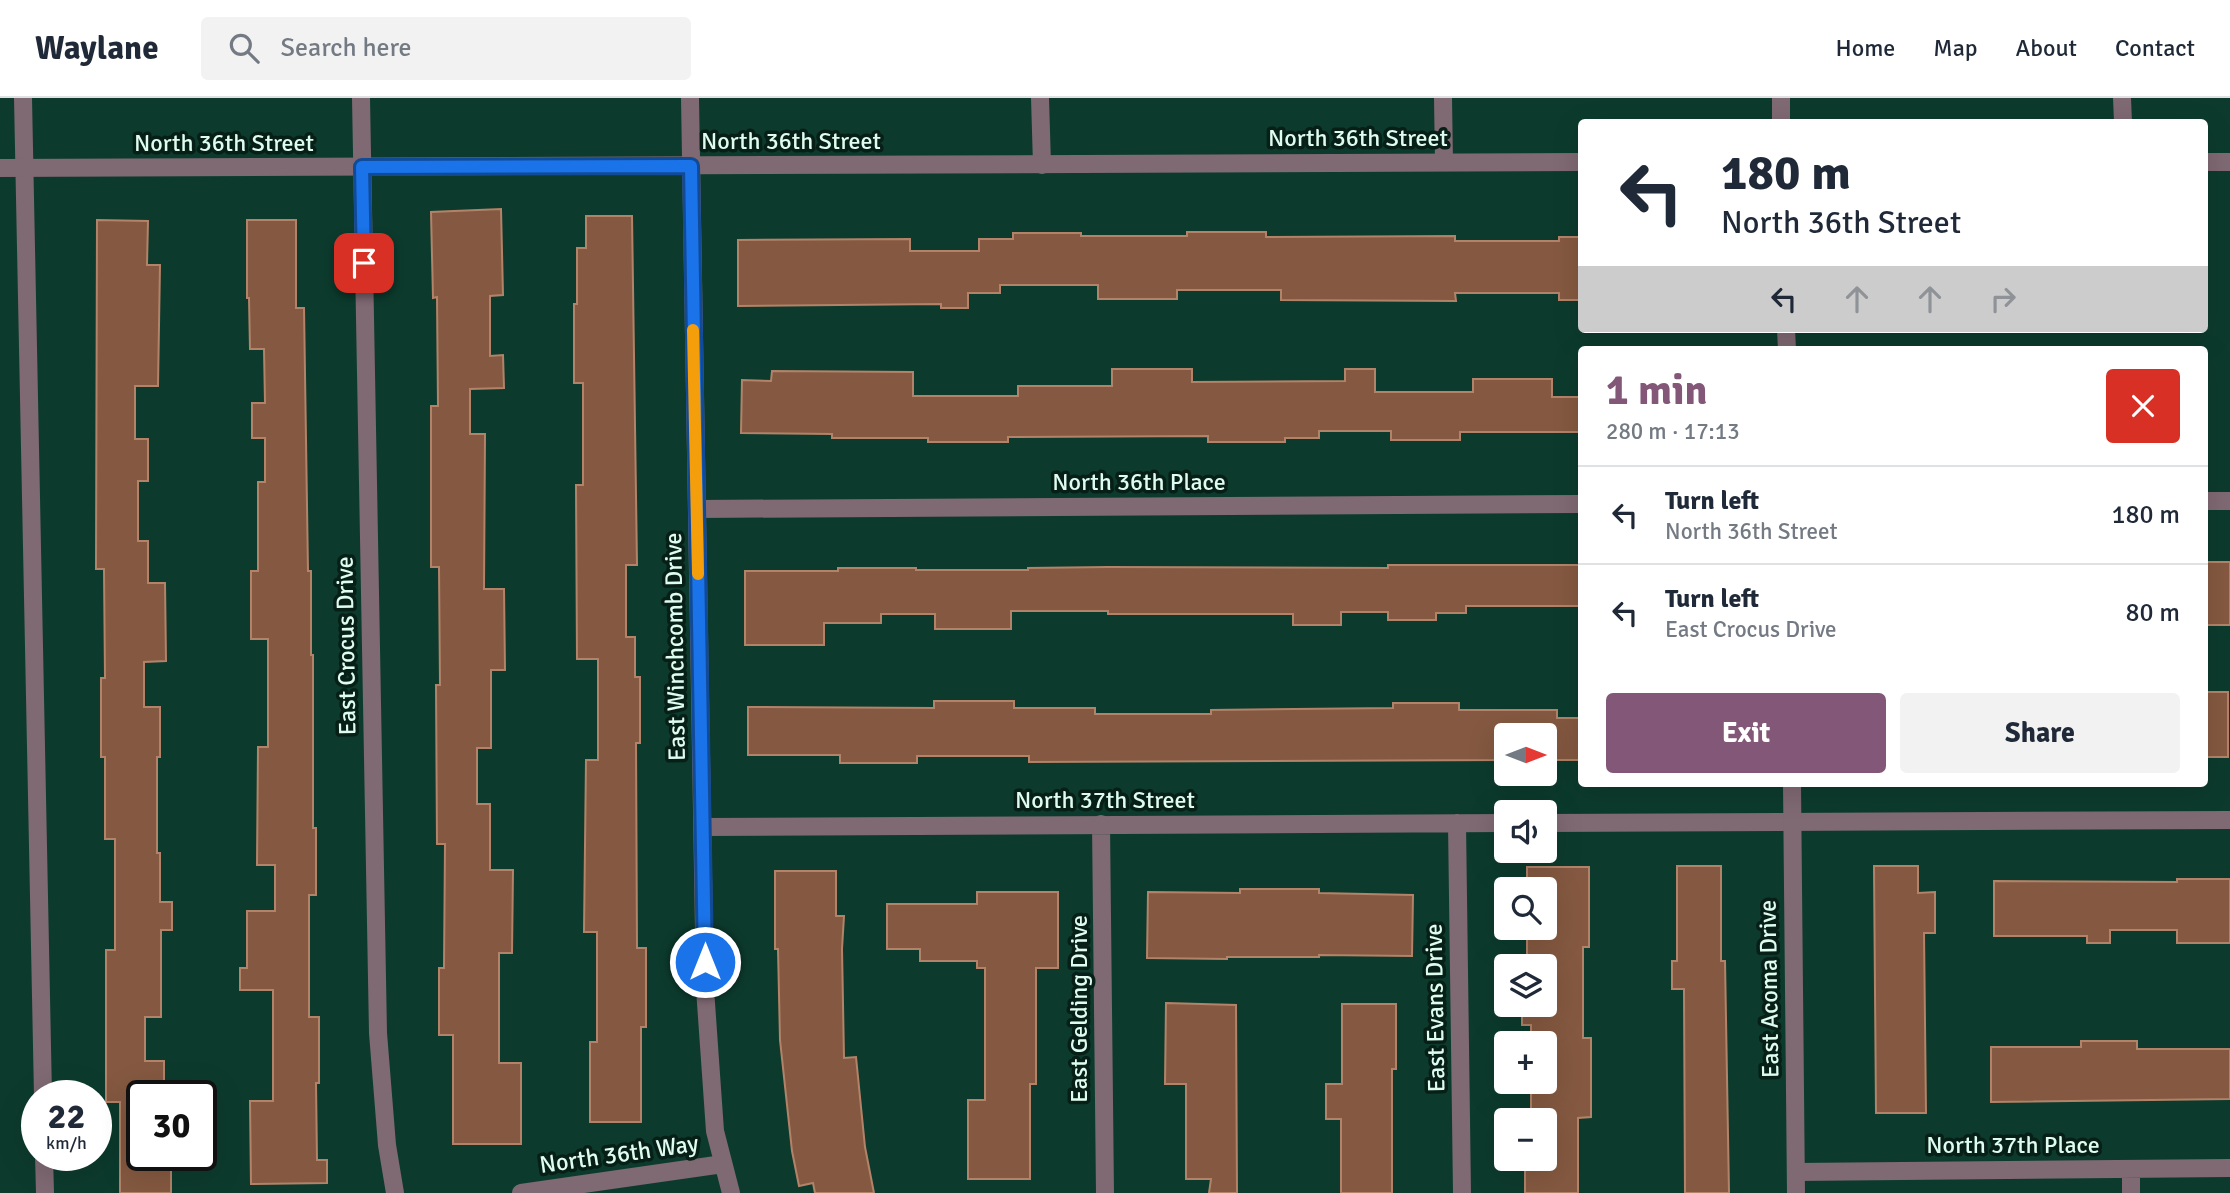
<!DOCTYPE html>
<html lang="en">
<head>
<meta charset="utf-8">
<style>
	:root { --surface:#fff; --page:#f2f2f3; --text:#1f2937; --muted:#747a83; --line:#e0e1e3; --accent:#825777 }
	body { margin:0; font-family:Signika,sans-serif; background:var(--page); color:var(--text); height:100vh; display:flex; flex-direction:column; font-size:26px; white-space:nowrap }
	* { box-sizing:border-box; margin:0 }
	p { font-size:23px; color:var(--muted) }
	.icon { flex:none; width:38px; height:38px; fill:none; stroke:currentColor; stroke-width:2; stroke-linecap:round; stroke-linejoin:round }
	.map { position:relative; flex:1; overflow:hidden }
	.details { position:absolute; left:1578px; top:248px; width:630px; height:441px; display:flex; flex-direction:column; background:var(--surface); border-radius:7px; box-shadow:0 7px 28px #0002 }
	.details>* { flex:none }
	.banner { position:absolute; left:1578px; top:21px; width:630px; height:214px; border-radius:7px; box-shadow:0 7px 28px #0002; background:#fff; color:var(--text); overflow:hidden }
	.needle { width:46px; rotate:90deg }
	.buttons { position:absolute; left:1494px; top:625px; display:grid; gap:14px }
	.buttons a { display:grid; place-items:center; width:63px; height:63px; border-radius:7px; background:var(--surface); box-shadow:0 7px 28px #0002; font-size:35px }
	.speed { position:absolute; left:21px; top:982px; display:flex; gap:14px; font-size:35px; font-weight:700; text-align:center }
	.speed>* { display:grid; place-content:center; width:91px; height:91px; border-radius:50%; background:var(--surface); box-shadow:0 7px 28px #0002; line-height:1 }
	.speed small { font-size:18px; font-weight:400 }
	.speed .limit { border:4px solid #111; border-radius:10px; background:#fff; color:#111 }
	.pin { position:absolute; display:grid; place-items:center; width:60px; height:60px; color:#fff; margin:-30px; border-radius:14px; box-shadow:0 4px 10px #0006 }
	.me { position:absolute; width:77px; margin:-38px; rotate:0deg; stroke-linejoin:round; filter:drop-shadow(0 0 5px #0008) }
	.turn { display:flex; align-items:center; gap:24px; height:147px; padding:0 28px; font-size:32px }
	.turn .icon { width:91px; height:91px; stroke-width:2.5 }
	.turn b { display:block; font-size:49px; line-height:60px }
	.lanes { display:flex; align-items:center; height:66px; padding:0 28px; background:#0003; justify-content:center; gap:35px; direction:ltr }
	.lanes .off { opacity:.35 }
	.round { display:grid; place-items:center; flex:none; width:74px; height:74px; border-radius:7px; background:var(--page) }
	.overview { display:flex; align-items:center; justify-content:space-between; height:119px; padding:0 28px }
	h1 { font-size:42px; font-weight:700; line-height:52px; color:var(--accent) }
	.action { display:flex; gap:14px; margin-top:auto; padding:14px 28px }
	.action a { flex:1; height:80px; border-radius:7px; background:var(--accent); color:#fff; font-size:28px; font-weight:700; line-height:80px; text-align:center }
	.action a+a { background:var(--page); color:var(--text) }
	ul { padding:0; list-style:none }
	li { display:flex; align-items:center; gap:21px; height:98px; padding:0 28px; border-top:2px solid var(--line) }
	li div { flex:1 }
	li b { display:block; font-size:26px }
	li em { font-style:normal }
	header { display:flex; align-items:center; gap:42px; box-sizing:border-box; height:98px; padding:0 35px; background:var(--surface); border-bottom:2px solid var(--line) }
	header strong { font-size:33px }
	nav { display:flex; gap:38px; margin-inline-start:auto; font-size:24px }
	.search { width:490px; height:63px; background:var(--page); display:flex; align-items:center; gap:18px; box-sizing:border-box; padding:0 24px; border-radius:7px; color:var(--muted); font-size:26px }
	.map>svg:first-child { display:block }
	.building { fill:#855941; stroke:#b28369; stroke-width:2 }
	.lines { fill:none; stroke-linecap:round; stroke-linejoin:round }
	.minor { stroke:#7f6973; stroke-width:18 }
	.tertiary { stroke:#7f6973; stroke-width:18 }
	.route-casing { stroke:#114b97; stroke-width:18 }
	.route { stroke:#1a73e8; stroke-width:12 }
	.slow { stroke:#f59e0b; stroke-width:12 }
	.labels { text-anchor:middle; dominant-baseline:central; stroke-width:7; stroke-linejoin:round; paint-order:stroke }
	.street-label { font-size:24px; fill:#defcf0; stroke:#071f17 }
</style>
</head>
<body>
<header>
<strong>Waylane</strong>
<div class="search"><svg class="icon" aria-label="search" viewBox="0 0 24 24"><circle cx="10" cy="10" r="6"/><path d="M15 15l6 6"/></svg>Search here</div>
<nav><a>Home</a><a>Map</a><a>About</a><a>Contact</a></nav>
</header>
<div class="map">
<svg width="2230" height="1095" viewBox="0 0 2230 1095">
	<rect width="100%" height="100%" fill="#0c3b2d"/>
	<!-- building -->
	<path class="building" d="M 501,111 L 503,197 L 490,198 L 490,258 L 503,257 L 504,290 L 470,291 L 470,336 L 485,336 L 484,491 L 504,491 L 505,572 L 491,572 L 491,650 L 477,650 L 477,706 L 490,706 L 490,772 L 513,772 L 512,855 L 499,855 L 499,965 L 521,965 L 521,1046 L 453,1046 L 453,937 L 439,937 L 439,870 L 444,870 L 445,746 L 437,746 L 436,587 L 440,587 L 439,469 L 431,469 L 431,308 L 438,308 L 437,199 L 433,200 L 431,114 Z
		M 586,118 L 632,118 L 637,467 L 626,467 L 626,539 L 635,539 L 635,579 L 640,579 L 640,645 L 636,645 L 637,850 L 646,850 L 646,929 L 641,929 L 641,1024 L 590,1024 L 590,944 L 597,944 L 597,834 L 584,834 L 586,662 L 598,662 L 598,561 L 577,561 L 576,387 L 583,387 L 583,285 L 574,285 L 574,206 L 577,206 L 577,150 L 586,150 Z
		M 97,122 L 148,123 L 147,167 L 160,167 L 158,288 L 135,288 L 135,341 L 148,341 L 148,383 L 138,383 L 138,443 L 148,443 L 148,485 L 165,485 L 166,563 L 144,564 L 144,609 L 160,609 L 160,659 L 157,659 L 157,755 L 160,755 L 160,804 L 172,804 L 172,832 L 161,832 L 161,919 L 145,919 L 145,963 L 164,963 L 164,998 L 142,998 L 142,1057 L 171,1057 L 171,1095 L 120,1095 L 120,1004 L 106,1004 L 106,852 L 115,852 L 115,741 L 105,741 L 105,659 L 101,659 L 101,580 L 105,580 L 104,471 L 96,471 Z
		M 247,122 L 296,122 L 296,210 L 304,210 L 308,473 L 311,473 L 311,557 L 313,557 L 313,730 L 316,730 L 316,797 L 309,797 L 309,919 L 319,919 L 319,985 L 316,985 L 317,1062 L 327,1062 L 327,1085 L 251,1086 L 250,1003 L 273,1003 L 273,892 L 240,892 L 240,870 L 247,870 L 247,813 L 275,813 L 275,767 L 257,767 L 258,649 L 268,649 L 268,541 L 251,541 L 251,473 L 258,473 L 258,384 L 265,384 L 265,340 L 252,340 L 252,305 L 265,305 L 264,251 L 250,251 L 249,200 L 247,200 Z
		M 1187,134 L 1266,134 L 1266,139 L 1455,138 L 1455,143 L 1559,143 L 1559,139 L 1582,139 L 1582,202 L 1559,202 L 1559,195 L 1455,195 L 1456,203 L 1281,202 L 1281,192 L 1177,192 L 1177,201 L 1098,201 L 1098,187 L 1000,187 L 1000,195 L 968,195 L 968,210 L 941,210 L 941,206 L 738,208 L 738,142 L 910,141 L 910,153 L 979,153 L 979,141 L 1013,141 L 1013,135 L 1081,135 L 1081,138 L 1187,138 Z
		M 1112,271 L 1192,271 L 1192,284 L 1345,283 L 1345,271 L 1375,271 L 1375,294 L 1473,294 L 1473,281 L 1552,281 L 1552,299 L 1582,299 L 1582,334 L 1460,334 L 1460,342 L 1391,342 L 1391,333 L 1319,333 L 1319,340 L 1285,340 L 1285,344 L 1208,344 L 1208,338 L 1008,339 L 1008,344 L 928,344 L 928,340 L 832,340 L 832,336 L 741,335 L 742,282 L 771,283 L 772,273 L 913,274 L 913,298 L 1018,298 L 1018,288 L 1112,288 Z
		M 2205,464 L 2230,464 L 2230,527 L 2205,527 Z
		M 1388,467 L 1582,467 L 1582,508 L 1466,508 L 1466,515 L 1436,515 L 1436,522 L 1388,522 L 1388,514 L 1341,514 L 1341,527 L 1293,527 L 1293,516 L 1108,516 L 1108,513 L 1011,513 L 1011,531 L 935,531 L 935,516 L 881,516 L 881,525 L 824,525 L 824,547 L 745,547 L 745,473 L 838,473 L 838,470 L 916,470 L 916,472 L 1028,472 L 1028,470 L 1108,469 L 1388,470 Z
		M 2205,594 L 2228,594 L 2228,659 L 2205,659 Z
		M 934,603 L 1014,603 L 1014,610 L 1095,610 L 1095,616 L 1211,616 L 1211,612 L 1393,610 L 1393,605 L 1459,605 L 1459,612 L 1557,612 L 1557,620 L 1582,620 L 1582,662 L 1545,662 L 1545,637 L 1507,637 L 1507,662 L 1029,664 L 1029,658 L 917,658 L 917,665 L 840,665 L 840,657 L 748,657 L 748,609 L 934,610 Z
		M 1677,768 L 1721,768 L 1721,863 L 1725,863 L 1729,1095 L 1685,1095 L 1684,891 L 1672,891 L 1672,863 L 1677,863 Z
		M 1874,768 L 1918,768 L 1918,795 L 1935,794 L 1935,835 L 1924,835 L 1926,1015 L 1876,1015 Z
		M 1527,769 L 1589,769 L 1589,849 L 1583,849 L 1583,940 L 1591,940 L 1591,1019 L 1578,1020 L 1578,1095 L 1525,1095 L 1525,1060 L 1545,1060 L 1545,1022 L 1531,1022 L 1531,984 L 1545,984 L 1545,945 L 1531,945 L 1531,927 L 1522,927 L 1522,906 L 1545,906 L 1545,868 L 1522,868 L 1522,864 L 1527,864 L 1527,830 L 1545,830 L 1545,791 L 1527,791 Z
		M 775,773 L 836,773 L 836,818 L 844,818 L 842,851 L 844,960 L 856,959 L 865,1049 L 874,1095 L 815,1095 L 813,1085 L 799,1088 L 792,1053 L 780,942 L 778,851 L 775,851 Z
		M 2177,781 L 2230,781 L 2230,845 L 2177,845 L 2177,832 L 2110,832 L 2110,845 L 2087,845 L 2087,838 L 1994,838 L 1994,783 L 2177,784 Z
		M 1240,791 L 1319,791 L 1319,795 L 1413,797 L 1412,858 L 1319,857 L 1319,859 L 1227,859 L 1227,861 L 1147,860 L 1148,794 L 1240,795 Z
		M 977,794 L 1058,794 L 1058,870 L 1036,870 L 1036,986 L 1030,986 L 1030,1081 L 968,1081 L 968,1002 L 985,1002 L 985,870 L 977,870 L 977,863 L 920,863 L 920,851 L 887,851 L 887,806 L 977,806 Z
		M 1166,905 L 1236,907 L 1237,1095 L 1209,1095 L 1211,1081 L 1186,1081 L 1186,986 L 1165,986 Z
		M 1342,906 L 1396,906 L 1396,971 L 1392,971 L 1392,1095 L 1341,1095 L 1341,1021 L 1326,1021 L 1326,986 L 1342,986 Z
		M 2081,943 L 2137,943 L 2137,951 L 2230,951 L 2230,1001 L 1991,1004 L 1991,949 L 2081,949 Z"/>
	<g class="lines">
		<!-- minor -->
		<path class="minor" d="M 23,0 L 43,998
			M 361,0 L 378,935 L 387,1047 L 395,1095
			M 690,0 L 705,891 L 715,1033 L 731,1095
			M 1040,0 L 1042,67
			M 1443,0 L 1444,64
			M 2122,0 L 2123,24
			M 2205,403 L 2230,403
			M 697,411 L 1582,406
			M 1457,725 L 1462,1095
			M 1545,725 L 2230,722
			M 1101,726 L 1105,1095
			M 704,729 L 1507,725
			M 44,1057 L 45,1095
			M 2131,1071 L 2131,1095
			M 1796,1074 L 2230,1070
			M 521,1095 L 723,1066"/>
		<!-- tertiary -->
		<path class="tertiary" d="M 1781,24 L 1781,0
			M 2205,64 L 2230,64
			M 0,70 L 1582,64
			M 1786,231 L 1787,252
			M 1792,686 L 1796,1095"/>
	</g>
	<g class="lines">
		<!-- route casing -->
		<g class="route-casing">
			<path id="route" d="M 364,165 L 362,69 L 691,68 L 705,864"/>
		</g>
		<!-- route -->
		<use href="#route" class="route"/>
		<!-- slow -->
		<path class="slow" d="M 693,232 L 698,476"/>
	</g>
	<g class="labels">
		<!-- street labels -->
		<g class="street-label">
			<text x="1358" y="40">North 36th Street</text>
			<text x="791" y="43">North 36th Street</text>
			<text x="224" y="45">North 36th Street</text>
			<text x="1139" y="384">North 36th Place</text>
			<text transform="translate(346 548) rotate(-91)">East Crocus Drive</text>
			<text transform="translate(675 549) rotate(-91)">East Winchcomb Drive</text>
			<text x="1105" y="702">North 37th Street</text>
			<text transform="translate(1769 891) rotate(-91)">East Acoma Drive</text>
			<text transform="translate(1435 910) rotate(-91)">East Evans Drive</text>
			<text transform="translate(1079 911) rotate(-90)">East Gelding Drive</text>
			<text x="2013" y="1047">North 37th Place</text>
			<text transform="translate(619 1056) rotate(-8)">North 36th Way</text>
		</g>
	</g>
</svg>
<div class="buttons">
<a><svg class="needle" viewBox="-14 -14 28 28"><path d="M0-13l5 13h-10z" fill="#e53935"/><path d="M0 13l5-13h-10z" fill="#747a83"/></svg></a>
<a><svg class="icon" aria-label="sound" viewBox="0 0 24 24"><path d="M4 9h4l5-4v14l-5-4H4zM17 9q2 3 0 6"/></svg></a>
<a><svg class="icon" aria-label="search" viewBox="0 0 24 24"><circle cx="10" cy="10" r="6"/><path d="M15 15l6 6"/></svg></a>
<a><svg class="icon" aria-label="layers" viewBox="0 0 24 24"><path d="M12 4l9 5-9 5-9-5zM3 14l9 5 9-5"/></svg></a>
<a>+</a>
<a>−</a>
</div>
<div class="speed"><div>22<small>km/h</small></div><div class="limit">30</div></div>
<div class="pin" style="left:364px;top:165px;background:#d93025"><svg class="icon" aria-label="arrive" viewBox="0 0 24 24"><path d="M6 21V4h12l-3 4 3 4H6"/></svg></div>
<svg class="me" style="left:705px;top:864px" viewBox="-20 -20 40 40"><circle r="17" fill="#1a73e8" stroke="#fff" stroke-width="3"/><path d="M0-11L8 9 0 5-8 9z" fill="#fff"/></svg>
<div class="banner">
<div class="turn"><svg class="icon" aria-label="left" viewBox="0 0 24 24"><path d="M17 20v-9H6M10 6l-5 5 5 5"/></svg><div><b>180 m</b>North 36th Street</div></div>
<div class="lanes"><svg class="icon" aria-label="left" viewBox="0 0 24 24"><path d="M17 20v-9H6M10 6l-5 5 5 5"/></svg><svg class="icon off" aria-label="ahead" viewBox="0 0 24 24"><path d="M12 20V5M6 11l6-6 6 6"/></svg><svg class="icon off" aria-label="ahead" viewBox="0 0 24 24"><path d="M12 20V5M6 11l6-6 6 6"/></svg><svg class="icon off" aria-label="right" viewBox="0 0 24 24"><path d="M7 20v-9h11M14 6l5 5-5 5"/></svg></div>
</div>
<section class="details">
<div class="overview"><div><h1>1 min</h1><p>280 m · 17:13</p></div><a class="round" style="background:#d93025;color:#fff"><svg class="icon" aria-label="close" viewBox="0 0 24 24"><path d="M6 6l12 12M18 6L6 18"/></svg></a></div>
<ul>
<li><svg class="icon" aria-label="left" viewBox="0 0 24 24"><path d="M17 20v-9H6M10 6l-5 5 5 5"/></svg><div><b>Turn left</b><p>North 36th Street</p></div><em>180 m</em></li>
<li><svg class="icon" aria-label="left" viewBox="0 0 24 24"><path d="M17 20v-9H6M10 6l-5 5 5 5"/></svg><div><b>Turn left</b><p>East Crocus Drive</p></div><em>80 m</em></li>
</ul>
<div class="action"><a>Exit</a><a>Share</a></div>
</section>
</div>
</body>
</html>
